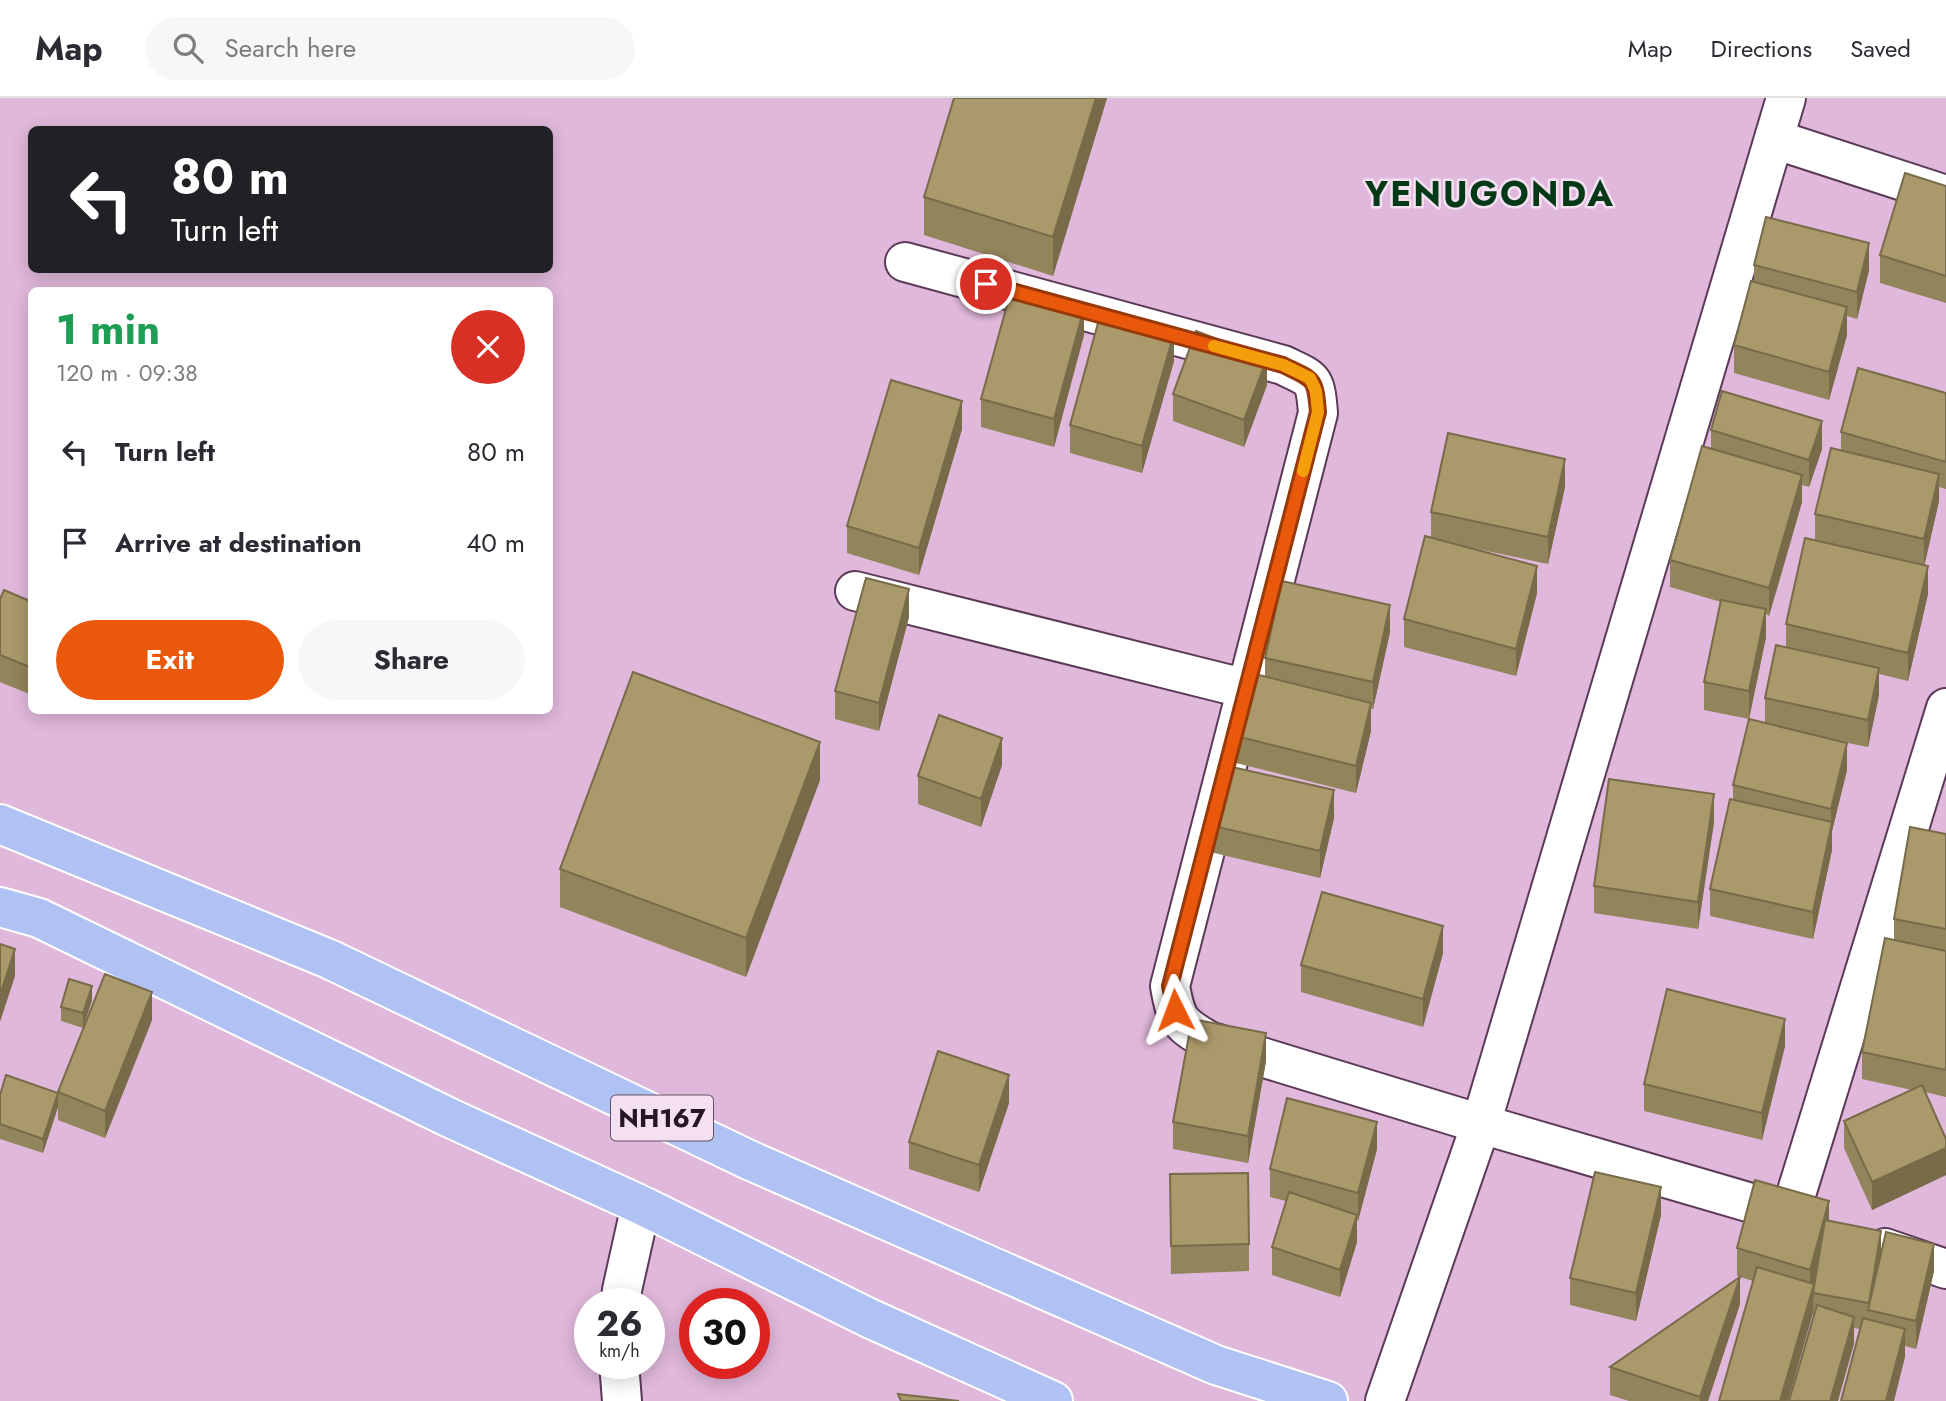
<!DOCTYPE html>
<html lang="en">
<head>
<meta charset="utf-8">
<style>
	:root { --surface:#fff; --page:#f7f7f7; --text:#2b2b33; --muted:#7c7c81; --line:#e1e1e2; --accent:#ea580c }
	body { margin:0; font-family:Jost,sans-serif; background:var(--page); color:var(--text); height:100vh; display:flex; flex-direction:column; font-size:26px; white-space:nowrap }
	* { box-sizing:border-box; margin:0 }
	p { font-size:23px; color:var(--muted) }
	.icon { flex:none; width:38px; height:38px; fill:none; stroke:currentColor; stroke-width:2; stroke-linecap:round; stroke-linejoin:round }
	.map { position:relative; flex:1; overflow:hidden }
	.side { position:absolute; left:28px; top:189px; width:525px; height:427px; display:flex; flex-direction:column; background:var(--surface); border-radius:10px; box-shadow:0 4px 18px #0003 }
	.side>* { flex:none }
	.banner { position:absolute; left:28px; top:28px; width:525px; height:147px; border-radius:10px; box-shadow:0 4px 18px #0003; background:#202124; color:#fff; overflow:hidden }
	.speed { position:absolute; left:574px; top:1190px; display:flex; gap:14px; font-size:35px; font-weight:700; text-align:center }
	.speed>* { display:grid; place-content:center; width:91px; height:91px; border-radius:50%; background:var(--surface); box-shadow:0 4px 18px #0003; line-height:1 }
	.speed small { font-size:18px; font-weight:400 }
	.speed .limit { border:10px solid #d22; background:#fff; color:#111 }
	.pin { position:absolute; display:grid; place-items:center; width:60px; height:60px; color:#fff; margin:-30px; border:4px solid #fff; border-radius:50%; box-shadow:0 2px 7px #0007 }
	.me { position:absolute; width:77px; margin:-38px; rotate:357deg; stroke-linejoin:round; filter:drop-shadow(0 0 5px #0008) }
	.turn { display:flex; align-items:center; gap:24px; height:147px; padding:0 28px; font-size:32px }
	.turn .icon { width:91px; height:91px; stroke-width:2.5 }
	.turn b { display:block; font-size:49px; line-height:60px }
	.round { display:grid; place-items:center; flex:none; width:74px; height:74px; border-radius:37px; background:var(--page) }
	.headline { display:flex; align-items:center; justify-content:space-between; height:119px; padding:0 28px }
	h1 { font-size:42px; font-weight:700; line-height:52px; color:#1e9e55 }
	.cta { display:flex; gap:14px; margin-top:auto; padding:14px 28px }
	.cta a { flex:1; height:80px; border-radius:42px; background:var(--accent); color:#fff; font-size:28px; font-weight:700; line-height:80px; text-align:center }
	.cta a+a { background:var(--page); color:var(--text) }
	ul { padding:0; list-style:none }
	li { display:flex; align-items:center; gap:21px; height:91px; padding:0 28px }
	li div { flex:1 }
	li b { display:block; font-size:26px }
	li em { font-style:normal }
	header { display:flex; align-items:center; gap:42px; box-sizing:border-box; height:98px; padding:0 35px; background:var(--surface); border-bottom:2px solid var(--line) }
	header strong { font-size:33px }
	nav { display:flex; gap:38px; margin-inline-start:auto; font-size:24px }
	.search { width:490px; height:63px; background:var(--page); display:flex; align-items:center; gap:18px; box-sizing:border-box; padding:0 24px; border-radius:38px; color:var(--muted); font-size:26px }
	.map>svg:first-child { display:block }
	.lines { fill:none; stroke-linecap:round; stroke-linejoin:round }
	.minor-casing { stroke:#5b3a58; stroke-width:42 }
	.trunk-casing { stroke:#fff; stroke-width:42 }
	.minor { stroke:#fff; stroke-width:38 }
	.trunk { stroke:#b0c2f4; stroke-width:38 }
	.wall { fill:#92845b }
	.shaded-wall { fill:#776b4a }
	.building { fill:#aa996a; stroke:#776b4a; stroke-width:2 }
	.route-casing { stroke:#983908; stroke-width:18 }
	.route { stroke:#ea580c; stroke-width:12 }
	.slow { stroke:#f59e0b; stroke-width:12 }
	.labels { text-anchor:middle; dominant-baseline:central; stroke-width:5; stroke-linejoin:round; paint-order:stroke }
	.shield { fill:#f5e0f2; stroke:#645362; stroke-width:2 }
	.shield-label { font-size:26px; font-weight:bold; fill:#261724 }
	.district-label { font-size:35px; font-weight:bold; letter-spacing:2px; fill:#033917; stroke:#f5e0f2 }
</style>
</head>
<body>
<header>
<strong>Map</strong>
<div class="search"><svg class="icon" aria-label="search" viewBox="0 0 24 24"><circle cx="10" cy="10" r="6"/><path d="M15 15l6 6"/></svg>Search here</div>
<nav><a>Map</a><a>Directions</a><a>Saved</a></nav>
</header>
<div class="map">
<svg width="1946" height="1303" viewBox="0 0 1946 1303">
	<rect width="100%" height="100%" fill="#e0b8db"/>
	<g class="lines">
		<!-- minor casing -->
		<g class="minor-casing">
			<path id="minor" d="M 1774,41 L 1946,97
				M 905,164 L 1283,267 C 1314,282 1315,279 1318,315 L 1170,888 C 1176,922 1179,926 1209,943 L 1481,1026 L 1799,1119
				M 855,493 L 1247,591
				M 1790,1116 L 1946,610
				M 1885,1150 L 1946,1171
				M 621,1206 L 622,1192 L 641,1107
				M 619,1265 L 622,1303
				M 1385,1303 L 1481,1026 L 1786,0"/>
		</g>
		<!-- trunk casing -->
		<g class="trunk-casing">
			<path id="trunk" d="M 0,726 L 329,861 L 749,1062 L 1216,1267 L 1328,1303
				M 0,809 L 39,820 L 450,1020 L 641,1107 L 869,1220 L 1053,1303"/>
		</g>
		<!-- minor -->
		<use href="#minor" class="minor"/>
		<!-- trunk -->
		<use href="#trunk" class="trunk"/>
	</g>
	<!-- wall -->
	<path class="wall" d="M 954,0 L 1107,0 L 1053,178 L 924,137 L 924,99 Z
		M 1946,88 L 1946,205 L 1880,185 L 1880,157 Z
		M 1754,167 L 1869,172 L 1857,221 L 1847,218 L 1847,237 L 1829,302 L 1734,275 L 1734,247 L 1754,184 Z
		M 1084,237 L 1054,349 L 981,329 L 981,301 Z
		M 1174,263 L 1142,375 L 1070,355 L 1070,327 Z
		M 1267,287 L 1244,349 L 1173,323 L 1173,296 Z
		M 1946,295 L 1946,391 L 1939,389 L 1939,403 L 1924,468 L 1928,496 L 1908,583 L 1879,576 L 1879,597 L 1868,649 L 1828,641 L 1847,672 L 1832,733 L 1832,752 L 1813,841 L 1710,818 L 1710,791 L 1733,702 L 1733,687 L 1765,625 L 1765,600 L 1786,549 L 1786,526 L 1815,442 L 1815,416 L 1841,352 L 1841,334 Z
		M 962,331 L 919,477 L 847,455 L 847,428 Z
		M 1711,332 L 1822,351 L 1809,389 L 1802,387 L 1802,404 L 1769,518 L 1766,516 L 1766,539 L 1749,621 L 1704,612 L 1704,584 L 1721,504 L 1670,489 L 1670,462 L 1711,350 Z
		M 1565,389 L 1548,466 L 1453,446 L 1537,495 L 1516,578 L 1404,549 L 1404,521 L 1431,440 L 1431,414 Z
		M 0,501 L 32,504 L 32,597 L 0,584 Z
		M 909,519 L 879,633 L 835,621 L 835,593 Z
		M 1390,534 L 1373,611 L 1371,611 L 1371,633 L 1356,695 L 1232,664 L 1232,637 L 1265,578 L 1265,560 Z
		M 1002,667 L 981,729 L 918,706 L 918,678 Z
		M 820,682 L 746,879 L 560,809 L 560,771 Z
		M 1334,720 L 1320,780 L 1210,754 L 1210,727 Z
		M 1714,724 L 1698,831 L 1594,815 L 1594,788 Z
		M 1946,736 L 1946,999 L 1925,994 L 1946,1041 L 1946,1077 L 1872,1112 L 1844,1050 L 1844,1023 L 1912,992 L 1862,981 L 1862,954 L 1894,842 L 1894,821 Z
		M 1443,855 L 1423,929 L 1301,894 L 1301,867 Z
		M 92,902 L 83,930 L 61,923 L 61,909 Z
		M 152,922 L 105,1040 L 58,1022 L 58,994 Z
		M 1785,948 L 1762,1042 L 1644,1013 L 1644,986 Z
		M 1266,963 L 1248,1065 L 1173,1051 L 1173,1024 Z
		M 0,997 L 58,1009 L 43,1055 L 0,1041 Z
		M 1009,1005 L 979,1094 L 909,1071 L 909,1044 Z
		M 1377,1051 L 1358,1123 L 1357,1122 L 1357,1144 L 1340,1199 L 1272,1177 L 1272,1149 L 1286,1103 L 1270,1099 L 1270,1071 Z
		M 1170,1076 L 1249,1146 L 1249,1173 L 1171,1176 Z
		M 1661,1117 L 1636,1223 L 1570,1207 L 1570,1180 Z
		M 1829,1123 L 1881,1159 L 1934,1173 L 1916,1251 L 1905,1248 L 1905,1259 L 1860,1231 L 1854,1230 L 1854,1246 L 1813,1221 L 1813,1215 L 1753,1183 L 1737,1178 L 1737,1150 Z
		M 1740,1206 L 1708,1303 L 1629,1303 L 1610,1297 L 1610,1269 Z"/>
	<!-- shaded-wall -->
	<path class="shaded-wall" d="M 1096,0 L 1107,0 L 1053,178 L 1053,139 Z
		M 1869,145 L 1869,172 L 1857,221 L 1857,194 Z
		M 1847,209 L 1847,237 L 1829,302 L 1829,274 Z
		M 1084,210 L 1084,237 L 1054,349 L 1054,321 Z
		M 1174,235 L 1174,263 L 1142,375 L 1142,348 Z
		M 1267,260 L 1267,287 L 1244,349 L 1244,322 Z
		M 962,303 L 962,331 L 919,477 L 919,450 Z
		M 1822,323 L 1822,351 L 1809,389 L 1809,362 Z
		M 1565,361 L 1565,389 L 1548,466 L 1548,439 Z
		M 1939,376 L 1939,403 L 1924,469 L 1924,441 Z
		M 1802,377 L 1802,404 L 1769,518 L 1769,490 Z
		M 1537,468 L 1537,495 L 1516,578 L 1516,551 Z
		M 1928,468 L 1928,496 L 1908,583 L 1908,555 Z
		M 909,491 L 909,519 L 879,633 L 879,605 Z
		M 1390,507 L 1390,534 L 1373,611 L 1373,584 Z
		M 1766,511 L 1766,539 L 1749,621 L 1749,593 Z
		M 1879,570 L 1879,597 L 1868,649 L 1868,622 Z
		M 1371,605 L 1371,633 L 1356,695 L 1356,668 Z
		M 1002,640 L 1002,667 L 981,729 L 981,701 Z
		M 820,644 L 820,682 L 746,879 L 746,840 Z
		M 1847,645 L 1847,672 L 1832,733 L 1832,752 L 1813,841 L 1813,814 L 1831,729 L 1831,711 Z
		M 1334,692 L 1334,720 L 1320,780 L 1320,753 Z
		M 1714,696 L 1714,724 L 1698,831 L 1698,804 Z
		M 1443,828 L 1443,855 L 1423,929 L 1423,901 Z
		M 15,851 L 15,878 L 0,924 L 0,897 Z
		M 92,888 L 92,902 L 83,930 L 83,915 Z
		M 152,894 L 152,922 L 105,1040 L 105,1013 Z
		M 1785,921 L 1785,948 L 1762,1042 L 1762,1015 Z
		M 1266,935 L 1266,963 L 1248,1065 L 1248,1038 Z
		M 1009,977 L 1009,1005 L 979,1094 L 979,1067 Z
		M 58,995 L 58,1009 L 43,1055 L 43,1041 Z
		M 1377,1024 L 1377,1051 L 1358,1123 L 1358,1095 Z
		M 1946,1050 L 1946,1077 L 1872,1112 L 1872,1084 Z
		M 1661,1089 L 1661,1117 L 1636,1223 L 1636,1195 Z
		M 1829,1103 L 1829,1131 L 1814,1186 L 1813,1215 L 1788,1303 L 1780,1303 L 1810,1199 L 1810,1172 Z
		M 1357,1117 L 1357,1144 L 1340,1199 L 1340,1172 Z
		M 1881,1133 L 1881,1160 L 1869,1212 L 1869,1205 Z
		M 1934,1146 L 1934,1173 L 1916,1251 L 1916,1223 Z
		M 1740,1179 L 1740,1206 L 1708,1303 L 1700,1303 L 1700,1299 Z
		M 1854,1219 L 1854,1246 L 1838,1303 L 1830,1303 Z
		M 1905,1231 L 1905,1259 L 1894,1303 L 1886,1303 Z"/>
	<!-- building -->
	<path class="building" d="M 954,0 L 1096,0 L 1053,139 L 924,99 Z
		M 1905,75 L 1946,88 L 1946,178 L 1880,157 Z
		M 1766,119 L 1869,145 L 1857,194 L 1754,167 Z
		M 1751,183 L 1847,209 L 1829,274 L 1734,247 Z
		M 1012,189 L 1084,210 L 1054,321 L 981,301 Z
		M 1101,214 L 1174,235 L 1142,348 L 1070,327 Z
		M 1196,233 L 1267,260 L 1244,322 L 1173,296 Z
		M 1858,270 L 1946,295 L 1946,364 L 1841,334 Z
		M 891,282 L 962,303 L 919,450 L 847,428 Z
		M 1722,293 L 1822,323 L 1809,362 L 1711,332 Z
		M 1448,335 L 1565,361 L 1548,439 L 1431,414 Z
		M 1702,348 L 1802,377 L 1769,490 L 1670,462 Z
		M 1831,350 L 1939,376 L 1924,441 L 1815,416 Z
		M 1425,438 L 1537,468 L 1516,551 L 1404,521 Z
		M 1805,440 L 1928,468 L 1908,555 L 1786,526 Z
		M 866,480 L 909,491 L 879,605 L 835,593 Z
		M 1282,483 L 1390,507 L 1373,584 L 1265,560 Z
		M 4,492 L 32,504 L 32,570 L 0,557 L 0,501 Z
		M 1721,502 L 1766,511 L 1749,593 L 1704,584 Z
		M 1776,547 L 1879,570 L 1868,622 L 1765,600 Z
		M 633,574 L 820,644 L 746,840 L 560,771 Z
		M 1247,574 L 1371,605 L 1356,668 L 1232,637 Z
		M 939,617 L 1002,640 L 981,701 L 918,678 Z
		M 1749,621 L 1847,645 L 1831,711 L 1733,687 Z
		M 1223,667 L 1334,692 L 1320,753 L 1210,727 Z
		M 1609,681 L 1714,696 L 1698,804 L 1594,788 Z
		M 1730,701 L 1832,724 L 1813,814 L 1710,791 Z
		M 1910,729 L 1946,736 L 1946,831 L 1894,821 Z
		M 1322,794 L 1443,828 L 1423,901 L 1301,867 Z
		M 1885,840 L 1946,853 L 1946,972 L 1862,954 Z
		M 0,846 L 15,851 L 0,897 Z
		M 105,876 L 152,894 L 105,1013 L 58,994 Z
		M 69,881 L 92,888 L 83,915 L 61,909 Z
		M 1667,891 L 1785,921 L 1762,1015 L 1644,986 Z
		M 1192,921 L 1266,935 L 1248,1038 L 1173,1024 Z
		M 938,953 L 1009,977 L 979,1067 L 909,1044 Z
		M 6,977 L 58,995 L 43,1041 L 0,1026 L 0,997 Z
		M 1922,987 L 1946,1041 L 1946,1050 L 1872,1084 L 1844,1023 Z
		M 1287,1000 L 1377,1024 L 1358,1095 L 1270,1071 Z
		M 1595,1074 L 1661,1089 L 1636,1195 L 1570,1180 Z
		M 1248,1075 L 1249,1146 L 1171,1148 L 1170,1076 Z
		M 1755,1082 L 1829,1103 L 1810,1172 L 1737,1150 Z
		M 1289,1094 L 1357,1117 L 1340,1172 L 1272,1149 Z
		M 1825,1122 L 1881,1133 L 1869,1205 L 1813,1195 Z
		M 1886,1134 L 1934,1146 L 1916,1223 L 1868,1212 Z
		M 1757,1169 L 1814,1186 L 1780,1303 L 1719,1303 Z
		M 1740,1179 L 1700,1299 L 1610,1269 Z
		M 1817,1207 L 1854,1219 L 1830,1303 L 1789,1303 Z
		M 1863,1220 L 1905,1231 L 1886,1303 L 1841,1303 Z
		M 898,1296 L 959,1303 L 901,1303 Z"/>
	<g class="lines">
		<!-- route casing -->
		<g class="route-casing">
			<path id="route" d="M 986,186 L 1283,267 C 1314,282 1315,279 1318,314 L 1170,888 L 1175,912"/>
		</g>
		<!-- route -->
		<use href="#route" class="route"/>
		<!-- slow -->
		<path class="slow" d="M 1214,248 L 1283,267 L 1310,280 L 1316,293 L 1318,314 L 1303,373"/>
	</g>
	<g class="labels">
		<!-- shield labels -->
		<rect class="shield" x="611" y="997.5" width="102" height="45" rx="5"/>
		<g class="shield-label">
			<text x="662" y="1020">NH167</text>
		</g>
		<!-- district labels -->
		<g class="district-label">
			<text x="1490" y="96">YENUGONDA</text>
		</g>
	</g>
</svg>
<div class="speed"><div>26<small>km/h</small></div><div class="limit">30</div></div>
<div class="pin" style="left:986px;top:186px;background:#d93025"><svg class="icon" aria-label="arrive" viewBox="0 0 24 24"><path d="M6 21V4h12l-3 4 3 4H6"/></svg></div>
<svg class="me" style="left:1175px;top:912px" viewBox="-20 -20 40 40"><path d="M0-17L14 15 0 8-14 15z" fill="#ea580c" stroke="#fff" stroke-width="4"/></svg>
<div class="banner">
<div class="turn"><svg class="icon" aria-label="left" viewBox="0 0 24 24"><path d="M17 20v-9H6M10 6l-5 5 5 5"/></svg><div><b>80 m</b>Turn left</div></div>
</div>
<section class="side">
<div class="headline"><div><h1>1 min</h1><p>120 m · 09:38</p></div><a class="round" style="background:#d93025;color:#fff"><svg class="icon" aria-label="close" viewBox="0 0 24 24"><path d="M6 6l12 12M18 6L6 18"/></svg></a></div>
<ul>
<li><svg class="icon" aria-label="left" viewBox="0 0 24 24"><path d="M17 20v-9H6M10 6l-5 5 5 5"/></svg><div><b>Turn left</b></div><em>80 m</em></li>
<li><svg class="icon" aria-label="arrive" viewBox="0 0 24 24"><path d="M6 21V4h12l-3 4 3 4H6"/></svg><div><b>Arrive at destination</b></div><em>40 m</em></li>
</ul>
<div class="cta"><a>Exit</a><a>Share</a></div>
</section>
</div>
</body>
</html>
